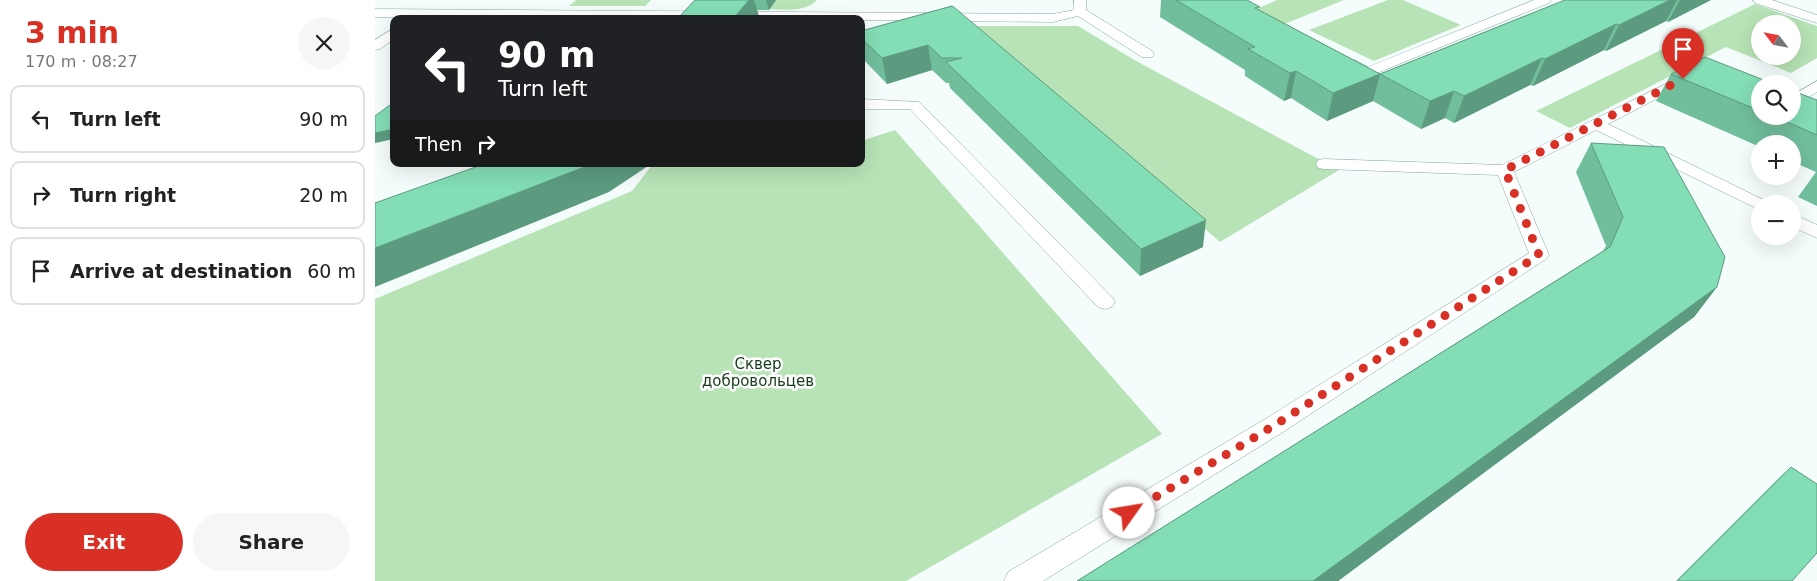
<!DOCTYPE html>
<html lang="en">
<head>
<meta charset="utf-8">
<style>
	:root { --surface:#fff; --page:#f6f6f6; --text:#222; --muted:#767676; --line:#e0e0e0; --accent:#d93025 }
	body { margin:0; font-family:"DejaVu Sans",sans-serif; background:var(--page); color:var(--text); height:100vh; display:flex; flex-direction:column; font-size:19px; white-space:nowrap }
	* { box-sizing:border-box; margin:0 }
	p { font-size:16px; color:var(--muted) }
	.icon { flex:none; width:28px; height:28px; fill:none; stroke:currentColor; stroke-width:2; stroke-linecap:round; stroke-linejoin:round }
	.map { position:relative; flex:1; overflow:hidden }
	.details { display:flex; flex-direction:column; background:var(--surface); width:375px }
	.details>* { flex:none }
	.banner { position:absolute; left:15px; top:15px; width:475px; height:152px; border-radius:10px; box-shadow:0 5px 20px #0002; background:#202124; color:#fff; overflow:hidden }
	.needle { width:32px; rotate:302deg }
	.buttons { position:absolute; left:1376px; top:15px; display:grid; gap:10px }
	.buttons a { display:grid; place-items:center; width:50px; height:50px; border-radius:50%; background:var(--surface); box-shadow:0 5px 20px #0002; font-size:25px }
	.pin { position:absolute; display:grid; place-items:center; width:42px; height:42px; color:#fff; margin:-51px -21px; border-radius:50% 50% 50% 0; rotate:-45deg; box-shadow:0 0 5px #0007 }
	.pin .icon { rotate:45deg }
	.me { position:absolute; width:55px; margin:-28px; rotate:58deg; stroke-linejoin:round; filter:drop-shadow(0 0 4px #0008) }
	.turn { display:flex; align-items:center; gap:18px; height:105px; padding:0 25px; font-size:22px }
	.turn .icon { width:65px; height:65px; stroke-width:2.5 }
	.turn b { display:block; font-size:35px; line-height:42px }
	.then { display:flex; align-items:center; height:48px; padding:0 25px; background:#0003; gap:10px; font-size:19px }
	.round { display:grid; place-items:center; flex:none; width:52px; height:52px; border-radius:26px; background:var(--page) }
	.summary { display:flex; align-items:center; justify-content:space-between; height:85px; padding:0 25px }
	h1 { font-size:30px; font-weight:700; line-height:38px; color:var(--accent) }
	.button { display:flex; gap:10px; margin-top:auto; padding:10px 25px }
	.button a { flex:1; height:58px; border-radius:30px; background:var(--accent); color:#fff; font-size:20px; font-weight:700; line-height:58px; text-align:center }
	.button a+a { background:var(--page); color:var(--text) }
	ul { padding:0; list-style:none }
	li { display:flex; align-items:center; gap:15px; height:68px; margin:0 10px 8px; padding:0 15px; border:2px solid var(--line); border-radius:10px }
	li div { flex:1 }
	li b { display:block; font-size:19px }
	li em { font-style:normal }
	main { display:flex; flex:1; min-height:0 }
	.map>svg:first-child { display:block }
	.green { fill:#b7e3b6; fill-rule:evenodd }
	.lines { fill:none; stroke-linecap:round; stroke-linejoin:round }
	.lane-casing { stroke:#80a8a1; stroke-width:1 }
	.lane { fill:#fff; fill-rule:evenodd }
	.wall { fill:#71be9c }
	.shaded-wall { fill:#5c9b7f }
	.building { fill:#83ddb5; stroke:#5c9b7f }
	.route { stroke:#d93025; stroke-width:9; stroke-dasharray:0 16.2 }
	.labels { text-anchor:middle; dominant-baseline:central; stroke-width:5; stroke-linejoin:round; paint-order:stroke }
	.park-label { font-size:15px; fill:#133d16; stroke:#fff }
</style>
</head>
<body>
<main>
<section class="details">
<div class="summary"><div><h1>3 min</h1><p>170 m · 08:27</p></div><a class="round"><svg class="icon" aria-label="close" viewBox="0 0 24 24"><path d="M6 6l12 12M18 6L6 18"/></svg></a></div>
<ul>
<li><svg class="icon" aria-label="left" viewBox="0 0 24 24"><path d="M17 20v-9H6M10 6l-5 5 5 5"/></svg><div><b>Turn left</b></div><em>90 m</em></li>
<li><svg class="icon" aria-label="right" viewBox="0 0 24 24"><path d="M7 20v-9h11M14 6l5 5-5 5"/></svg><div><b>Turn right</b></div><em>20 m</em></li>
<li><svg class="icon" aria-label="arrive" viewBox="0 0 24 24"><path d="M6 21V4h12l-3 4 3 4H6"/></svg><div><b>Arrive at destination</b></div><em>60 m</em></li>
</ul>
<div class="button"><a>Exit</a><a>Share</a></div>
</section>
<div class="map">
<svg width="1442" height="581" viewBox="0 0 1442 581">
	<rect width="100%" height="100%" fill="#f5fdfc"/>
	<!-- green -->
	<path class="green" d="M 201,0 L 276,0 L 270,6 L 194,6 Z
		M 390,0 L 442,0 C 429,14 402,9 384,8 Z
		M 902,0 L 969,0 L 902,27 L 874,12 Z
		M 1013,0 L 1028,0 L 1086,25 L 999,61 L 934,30 Z
		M 1380,4 L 1442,26 L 1442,58 L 1416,73 L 1351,47 L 1195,128 L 1161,111 ZM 1385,24 L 1418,24 L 1418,56 L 1385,56 Z
		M 586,26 L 703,26 L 763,62 L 964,170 L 845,242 L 676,94 Z
		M 520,130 L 787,434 L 531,581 L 0,581 L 0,299 L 257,191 L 278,164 L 486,164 L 486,141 Z"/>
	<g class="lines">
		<!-- lane casing -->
		<g class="lane-casing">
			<path id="lane" d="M 699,0 L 711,0 L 711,10 L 777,51 L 779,54 L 777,57 L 767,57 L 703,16 L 678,22 L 486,20 L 486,19 L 0,17 L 0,9 L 678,14 L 699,10 Z
				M 1159,0 L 1176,0 L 1174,3 L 997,75 L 987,75 L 968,63 L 970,60 L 980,60 L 993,67 Z
				M 1378,0 L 1397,0 L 1442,15 L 1442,23 L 1380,3 Z
				M 19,28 L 19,39 L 5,49 L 0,50 L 0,40 Z
				M 1311,74 L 1316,75 L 1318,78 L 1316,81 L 1233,124 L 1391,201 L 1393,204 L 1385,204 L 1385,210 L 1221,130 L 1139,172 L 1174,255 L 1171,259 L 908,432 L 668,581 L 629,581 L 633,572 L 892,418 L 1154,253 L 1123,175 L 949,169 L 943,168 L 941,164 L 943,160 L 949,159 L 1127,165 Z
				M 1442,81 L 1442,92 L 1423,104 L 1418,105 L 1418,95 Z
				M 486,99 L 544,102 L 737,297 L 740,302 L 737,307 L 730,309 L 723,307 L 535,109 L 486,109 Z
				M 1418,214 L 1442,225 L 1442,238 L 1418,227 Z"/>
		</g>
		<!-- lane -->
		<use href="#lane" class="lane"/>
	</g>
	<!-- wall -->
	<path class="wall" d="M 320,0 L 401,0 L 394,10 L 382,10 Z
		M 786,0 L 872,0 L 884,10 L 1005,74 L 1190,0 L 1336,0 L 1293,22 L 1291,21 L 1231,51 L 1229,50 L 1158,86 L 1155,85 L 1079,123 L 1070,118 L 1046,129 L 998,101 L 952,121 L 916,98 L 909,101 L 870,76 L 870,70 L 785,17 Z
		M 577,6 L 828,247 L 765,276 L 575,88 L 574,83 L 571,83 L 557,70 L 512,84 L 486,57 L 486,31 Z
		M 1296,74 L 1385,84 L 1385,116 L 1418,116 L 1442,100 L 1442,206 L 1423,197 L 1441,172 L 1418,162 L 1418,144 L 1385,144 L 1385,147 L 1281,101 Z
		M 1216,143 L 1342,287 L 1319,317 L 963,581 L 702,581 L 1228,251 L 1231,246 L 1201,172 Z
		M 1416,467 L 1417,581 L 1301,581 L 1406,476 Z"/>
	<!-- shaded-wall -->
	<path class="shaded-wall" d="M 374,0 L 379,0 L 385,19 L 358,19 Z
		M 391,0 L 401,0 L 394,10 Z
		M 1295,0 L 1302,0 L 1291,21 L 1231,51 L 1244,25 Z
		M 1305,0 L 1336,0 L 1293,22 Z
		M 1241,24 L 1229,50 L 1158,86 L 1170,59 Z
		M 553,45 L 557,70 L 512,84 L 507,58 Z
		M 1167,58 L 1155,85 L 1079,123 L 1089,96 Z
		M 921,71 L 916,98 L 909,101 L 915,73 Z
		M 1005,74 L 998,101 L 952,121 L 958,93 Z
		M 1079,91 L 1070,118 L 1046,129 L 1055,101 Z
		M 19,129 L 19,139 L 0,143 L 0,133 Z
		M 217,164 L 276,164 L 234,192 L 0,287 L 0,248 Z
		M 831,220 L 828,247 L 765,276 L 766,249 Z
		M 1342,287 L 1319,317 L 963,581 L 938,581 Z"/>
	<!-- building -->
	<path class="building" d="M 320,0 L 374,0 L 358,19 L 302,19 Z
		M 801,0 L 872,0 L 885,7 L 880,8 L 1005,74 L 958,93 L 921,71 L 915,73 L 873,49 L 880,47 Z
		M 1190,0 L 1295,0 L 1244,25 L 1241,24 L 1170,59 L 1167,58 L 1089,96 L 1079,91 L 1055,101 L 1005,74 Z
		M 577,6 L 580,8 L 831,220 L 766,249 L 571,62 L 587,58 L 567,58 L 553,45 L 507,58 L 486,38 L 486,31 Z
		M 1330,57 L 1399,84 L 1385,84 L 1385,111 L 1296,74 Z
		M 1418,91 L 1442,100 L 1442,135 L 1398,116 L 1418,116 Z
		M 19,102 L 19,129 L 0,133 L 0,116 Z
		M 1216,143 L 1289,147 L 1350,257 L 1342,287 L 938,581 L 702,581 L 1235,247 L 1248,217 Z
		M 109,164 L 217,164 L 0,248 L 0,203 Z
		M 1416,467 L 1442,484 L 1442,553 L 1417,581 L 1302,581 Z"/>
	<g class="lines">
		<!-- route -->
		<path class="route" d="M 754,513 L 900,425 L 1164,255 L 1130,170 L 1308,79"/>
	</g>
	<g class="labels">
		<!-- park labels -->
		<g class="park-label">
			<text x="383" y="364">Сквер<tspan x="383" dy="17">добровольцев</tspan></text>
		</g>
	</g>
</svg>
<div class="buttons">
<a><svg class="needle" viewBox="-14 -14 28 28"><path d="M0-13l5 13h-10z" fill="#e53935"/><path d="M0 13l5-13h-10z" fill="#767676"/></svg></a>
<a><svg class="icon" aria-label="search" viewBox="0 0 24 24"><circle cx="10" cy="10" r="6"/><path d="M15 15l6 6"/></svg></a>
<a>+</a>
<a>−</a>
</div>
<div class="pin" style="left:1308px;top:79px;background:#d93025"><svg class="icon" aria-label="arrive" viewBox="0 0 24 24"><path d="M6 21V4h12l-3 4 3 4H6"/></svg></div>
<svg class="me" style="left:754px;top:513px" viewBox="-20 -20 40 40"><circle r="19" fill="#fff"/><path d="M0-13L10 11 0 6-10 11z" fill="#d93025"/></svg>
<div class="banner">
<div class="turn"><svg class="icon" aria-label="left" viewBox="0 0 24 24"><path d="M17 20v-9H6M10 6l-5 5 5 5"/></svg><div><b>90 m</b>Turn left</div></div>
<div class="then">Then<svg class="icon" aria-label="right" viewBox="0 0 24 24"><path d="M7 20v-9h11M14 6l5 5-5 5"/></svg></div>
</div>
</div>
</main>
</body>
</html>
